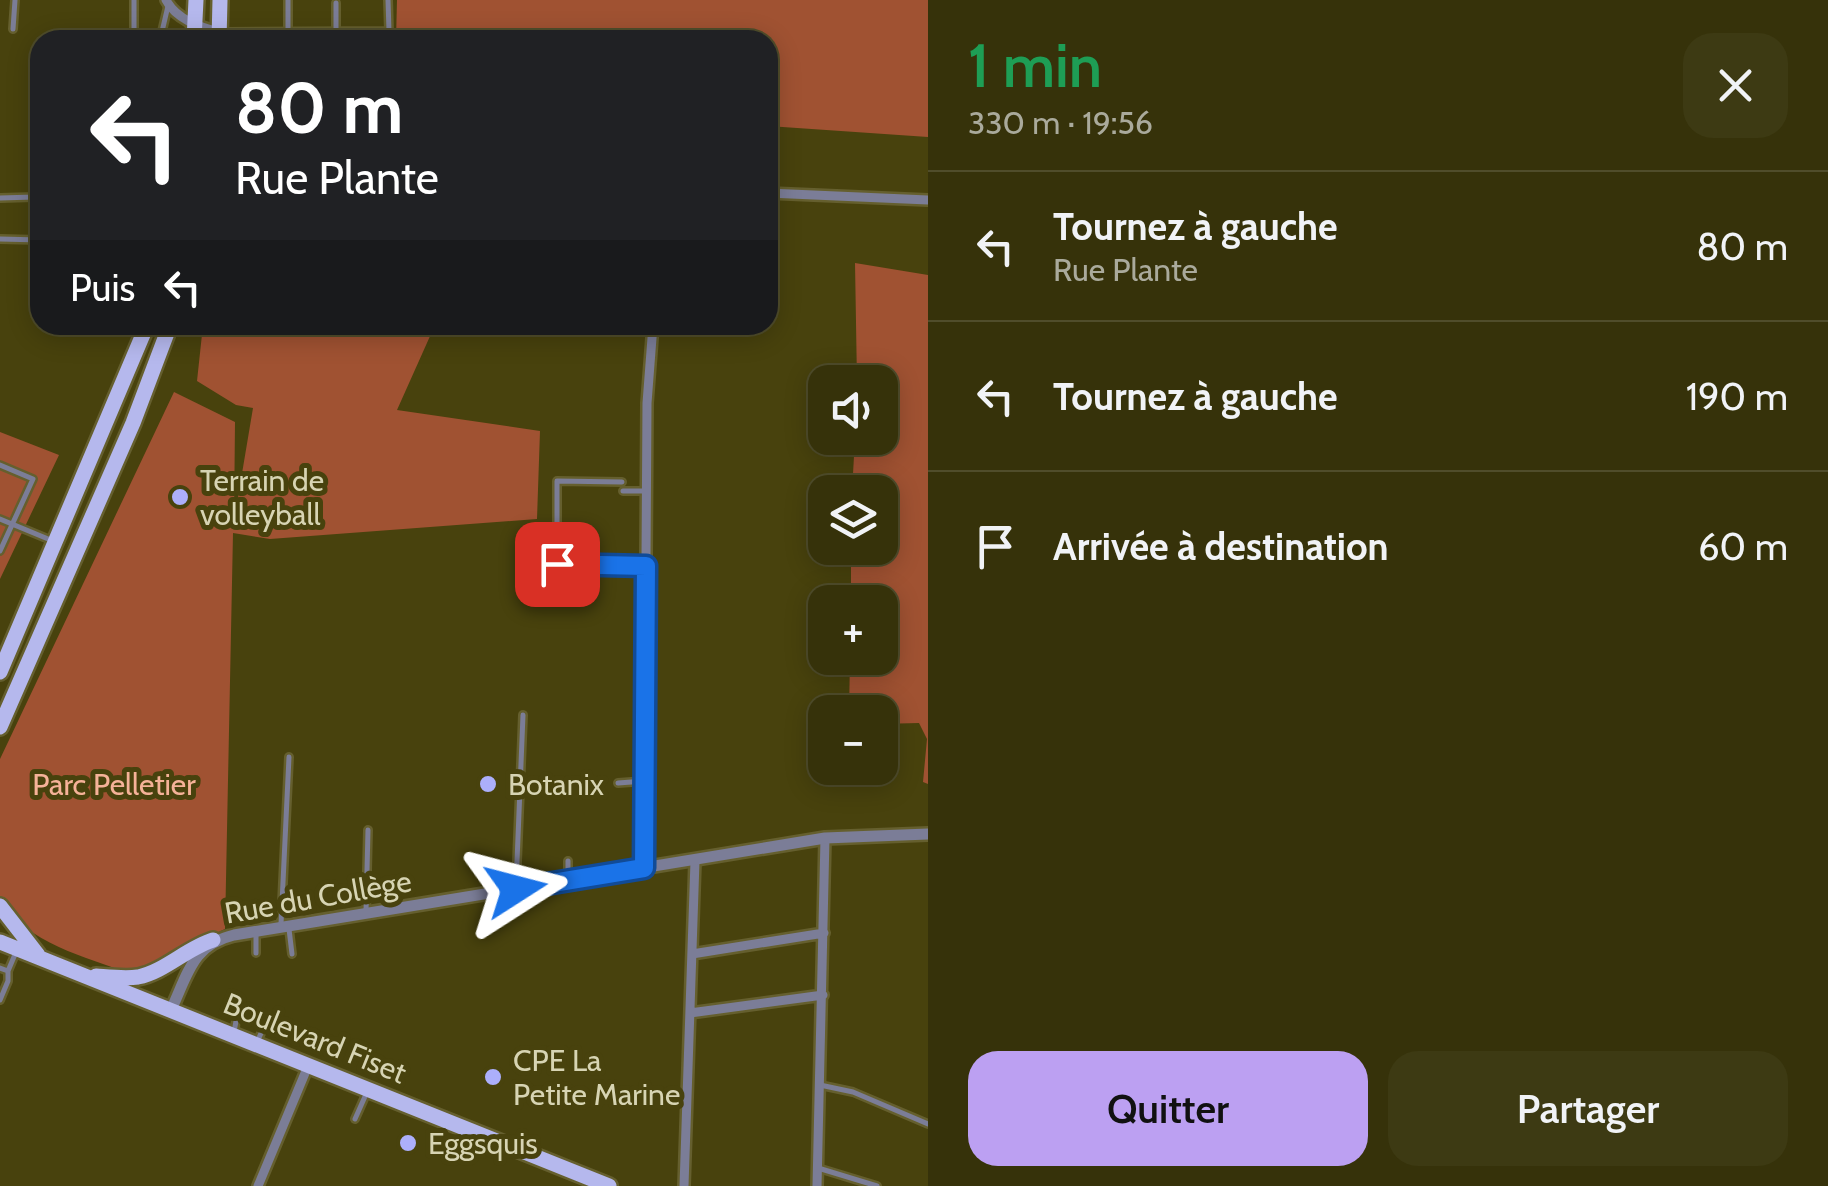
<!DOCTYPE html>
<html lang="fr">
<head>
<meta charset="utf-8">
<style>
	:root { --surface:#36320a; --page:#3d3a13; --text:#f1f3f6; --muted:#aaaa9c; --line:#504d2b; --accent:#bca0f2 }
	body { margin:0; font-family:Cabin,sans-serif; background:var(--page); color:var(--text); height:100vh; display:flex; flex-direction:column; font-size:38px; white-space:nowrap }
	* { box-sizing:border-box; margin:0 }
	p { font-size:32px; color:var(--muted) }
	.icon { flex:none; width:55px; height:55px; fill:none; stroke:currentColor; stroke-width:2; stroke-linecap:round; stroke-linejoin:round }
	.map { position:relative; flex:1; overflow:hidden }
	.details { display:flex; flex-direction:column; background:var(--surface); width:900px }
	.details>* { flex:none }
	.top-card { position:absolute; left:30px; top:30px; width:748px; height:305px; border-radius:30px; box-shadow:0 5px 25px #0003,0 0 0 2px var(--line); background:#202124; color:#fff; overflow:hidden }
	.fabs { position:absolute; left:808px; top:365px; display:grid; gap:20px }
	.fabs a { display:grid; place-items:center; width:90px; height:90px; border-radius:20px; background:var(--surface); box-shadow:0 5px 25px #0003,0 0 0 2px var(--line); font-size:50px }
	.pin { position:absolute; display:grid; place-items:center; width:85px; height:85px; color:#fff; margin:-42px; border-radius:20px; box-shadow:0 5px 15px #0006 }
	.me { position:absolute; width:110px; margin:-55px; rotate:81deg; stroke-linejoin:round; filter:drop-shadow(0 0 8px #0008) }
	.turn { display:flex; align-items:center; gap:35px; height:210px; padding:0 40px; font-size:45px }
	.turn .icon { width:130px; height:130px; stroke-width:2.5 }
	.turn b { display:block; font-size:70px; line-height:85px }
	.then { display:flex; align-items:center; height:95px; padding:0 40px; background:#0003; gap:20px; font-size:38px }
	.round { display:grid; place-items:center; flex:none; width:105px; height:105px; border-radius:30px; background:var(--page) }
	.headline { display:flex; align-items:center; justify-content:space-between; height:170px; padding:0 40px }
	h1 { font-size:60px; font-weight:600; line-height:75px; color:#1e9e55 }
	.cta { display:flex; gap:20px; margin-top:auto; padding:20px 40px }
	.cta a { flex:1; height:115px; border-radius:30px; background:var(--accent); color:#111; font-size:40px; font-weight:600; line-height:115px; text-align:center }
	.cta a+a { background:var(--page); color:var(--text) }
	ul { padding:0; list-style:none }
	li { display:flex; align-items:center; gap:30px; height:150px; padding:0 40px; border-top:2px solid var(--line) }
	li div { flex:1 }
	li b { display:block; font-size:38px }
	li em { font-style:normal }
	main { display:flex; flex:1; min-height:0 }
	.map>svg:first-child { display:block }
	.green { fill:#a05232 }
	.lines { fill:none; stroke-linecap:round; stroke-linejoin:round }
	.service-casing { stroke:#655f2e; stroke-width:10 }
	.minor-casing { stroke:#655f2e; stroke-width:14 }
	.tertiary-casing { stroke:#655f2e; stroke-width:16 }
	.primary-casing { stroke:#655f2e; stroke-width:20 }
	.service { stroke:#7b7d97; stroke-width:5 }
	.minor { stroke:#7b7d97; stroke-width:9 }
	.tertiary { stroke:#7b7d97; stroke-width:11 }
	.primary { stroke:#b5b8ed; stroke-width:15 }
	.route-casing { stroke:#114b97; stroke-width:25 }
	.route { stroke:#1a73e8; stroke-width:18 }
	.poi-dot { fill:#acaffb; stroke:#48420d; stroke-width:4 }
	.labels { text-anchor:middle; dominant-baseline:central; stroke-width:10; stroke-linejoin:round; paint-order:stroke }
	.poi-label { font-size:30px; fill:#d7d4b3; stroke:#48420d; text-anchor:start }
	.park-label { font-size:30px; fill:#f5b298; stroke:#48420d }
	.street-label { font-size:30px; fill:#d7d4b3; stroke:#48420d }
</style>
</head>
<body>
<main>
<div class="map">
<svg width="928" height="1186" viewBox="0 0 928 1186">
	<rect width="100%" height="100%" fill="#48420d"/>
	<!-- green -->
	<path class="green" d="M 397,0 L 928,0 L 928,137 L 768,126 L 768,40 L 396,40 Z
		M 855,263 L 928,275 L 928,784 L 923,782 L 927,739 L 919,723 L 880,724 L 880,712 L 849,712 L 850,658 L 880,658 L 880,602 L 851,602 L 851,548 L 880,548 L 880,492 L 852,492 L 855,438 L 880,438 L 880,382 L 857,382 Z
		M 203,325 L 435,325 L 397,410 L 540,431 L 537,519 L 270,539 L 233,533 L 225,929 L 131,974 C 84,956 28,944 0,900 L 0,759 L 174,392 L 235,422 L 234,521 L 253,408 L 236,405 L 197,381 Z
		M 0,432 L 59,455 L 0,579 Z"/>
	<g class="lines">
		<!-- service casing -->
		<g class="service-casing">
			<path id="service" d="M 288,0 L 288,33
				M 336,3 L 336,32
				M 13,29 L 15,0
				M 222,32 L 389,31 L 388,0
				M 134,40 L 134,0
				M 160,40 L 168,6
				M 0,198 L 34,197 L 34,177 L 40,177
				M 0,239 L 40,240
				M 0,465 L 33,479 L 0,551
				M 622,482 L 557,481 L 557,564 L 646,566
				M 623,491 L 646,491
				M 0,519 L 53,541
				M 618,783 L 645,781
				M 568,861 L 568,878
				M 516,886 L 523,715
				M 366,911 L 368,830
				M 281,924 L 289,757
				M 289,929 L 292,954
				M 256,934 L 256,953
				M 0,968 L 8,971 L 16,952
				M 0,1000 L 8,981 L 8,971
				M 234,1032 L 239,1005
				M 257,1042 L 269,1016
				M 820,1085 L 853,1092 L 928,1124
				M 355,1119 L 367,1092
				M 818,1168 L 877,1186"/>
		</g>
		<!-- minor casing -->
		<g class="minor-casing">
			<path id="minor" d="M 166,0 C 176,19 199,27 219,32
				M 768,193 L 928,200
				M 644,868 L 647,403 L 653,325
				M 692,954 L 824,933
				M 690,1013 L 823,995
				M 258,1186 L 308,1066
				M 684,1186 L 695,861
				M 817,1186 L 825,838"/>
		</g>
		<!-- tertiary casing -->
		<g class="tertiary-casing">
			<path id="tertiary" d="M 171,1010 C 188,974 192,945 234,935 L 825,838 L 928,834"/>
		</g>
		<!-- primary casing -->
		<g class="primary-casing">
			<path id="primary" d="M 194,40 L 196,0
				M 219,40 L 220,0
				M 0,672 L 147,325
				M 0,727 L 133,423 L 170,325
				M 0,906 L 38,955
				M 0,942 L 609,1186
				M 96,976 C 109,977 125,979 138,977 C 164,972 187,948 213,940"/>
		</g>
		<!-- service -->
		<use href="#service" class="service"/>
		<!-- minor -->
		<use href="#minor" class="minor"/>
		<!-- tertiary -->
		<use href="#tertiary" class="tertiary"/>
		<!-- primary -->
		<use href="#primary" class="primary"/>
	</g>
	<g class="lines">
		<!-- route casing -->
		<g class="route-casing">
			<path id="route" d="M 516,889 L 644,868 L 646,566 L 557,564"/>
		</g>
		<!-- route -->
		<use href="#route" class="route"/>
	</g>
	<!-- markers -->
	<g class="poi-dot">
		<circle cx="180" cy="497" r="10"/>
		<circle cx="488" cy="784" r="10"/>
		<circle cx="493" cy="1077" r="10"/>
		<circle cx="408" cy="1143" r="10"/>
	</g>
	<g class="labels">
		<!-- poi labels -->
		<g class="poi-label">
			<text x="200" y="480">Terrain de<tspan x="200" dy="34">volleyball</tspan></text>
			<text x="508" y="784">Botanix</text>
			<text x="513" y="1060">CPE La<tspan x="513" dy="34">Petite Marine</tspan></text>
			<text x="428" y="1143">Eggsquis</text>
		</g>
		<!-- park labels -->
		<g class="park-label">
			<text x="114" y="784">Parc Pelletier</text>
		</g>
		<!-- street labels -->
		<g class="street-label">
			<text transform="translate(318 897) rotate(-10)">Rue du Collège</text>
			<text transform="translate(315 1038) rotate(22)">Boulevard Fiset</text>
		</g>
	</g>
</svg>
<div class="fabs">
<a><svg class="icon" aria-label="sound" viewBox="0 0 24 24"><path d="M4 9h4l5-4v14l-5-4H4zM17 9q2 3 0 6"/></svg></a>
<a><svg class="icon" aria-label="layers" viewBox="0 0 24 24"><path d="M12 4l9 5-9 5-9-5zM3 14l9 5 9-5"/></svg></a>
<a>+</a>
<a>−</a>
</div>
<div class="pin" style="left:557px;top:564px;background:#d93025"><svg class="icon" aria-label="arrive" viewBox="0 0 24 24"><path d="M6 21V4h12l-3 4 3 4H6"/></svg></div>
<svg class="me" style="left:516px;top:889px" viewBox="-20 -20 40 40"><path d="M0-17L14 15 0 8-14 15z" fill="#1a73e8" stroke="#fff" stroke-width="4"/></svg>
<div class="top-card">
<div class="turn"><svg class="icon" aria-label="left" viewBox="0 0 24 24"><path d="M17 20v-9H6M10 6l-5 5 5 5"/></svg><div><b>80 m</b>Rue Plante</div></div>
<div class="then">Puis<svg class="icon" aria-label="left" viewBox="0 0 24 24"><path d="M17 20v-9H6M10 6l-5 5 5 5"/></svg></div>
</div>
</div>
<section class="details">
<div class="headline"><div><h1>1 min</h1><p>330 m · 19:56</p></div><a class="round"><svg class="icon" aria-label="close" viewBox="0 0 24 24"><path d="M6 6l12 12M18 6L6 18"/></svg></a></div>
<ul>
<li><svg class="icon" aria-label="left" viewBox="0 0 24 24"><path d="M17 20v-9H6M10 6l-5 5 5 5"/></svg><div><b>Tournez à gauche</b><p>Rue Plante</p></div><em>80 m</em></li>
<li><svg class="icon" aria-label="left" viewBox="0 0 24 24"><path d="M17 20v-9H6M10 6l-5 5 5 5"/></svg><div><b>Tournez à gauche</b></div><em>190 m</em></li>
<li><svg class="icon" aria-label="arrive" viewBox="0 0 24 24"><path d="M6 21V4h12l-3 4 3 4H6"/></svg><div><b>Arrivée à destination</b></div><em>60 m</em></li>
</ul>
<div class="cta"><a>Quitter</a><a>Partager</a></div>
</section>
</main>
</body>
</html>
